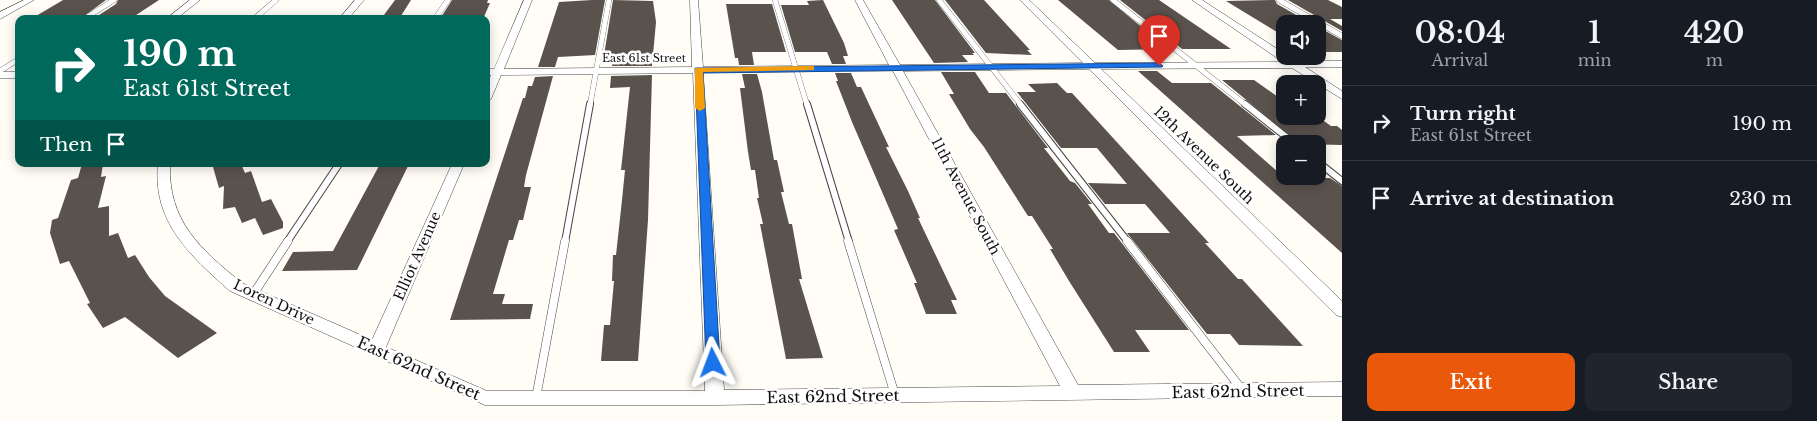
<!DOCTYPE html>
<html lang="en">
<head>
<meta charset="utf-8">
<style>
	:root { --surface:#171b24; --page:#20242c; --text:#f1f3f6; --muted:#9ea1a6; --line:#363941; --accent:#ea580c }
	body { margin:0; font-family:"Libre Baskerville",serif; background:var(--page); color:var(--text); height:100vh; display:flex; flex-direction:column; font-size:19px; white-space:nowrap }
	* { box-sizing:border-box; margin:0 }
	p { font-size:16px; color:var(--muted) }
	.icon { flex:none; width:28px; height:28px; fill:none; stroke:currentColor; stroke-width:2; stroke-linecap:round; stroke-linejoin:round }
	.map { position:relative; flex:1; overflow:hidden }
	.side { display:flex; flex-direction:column; background:var(--surface); width:475px }
	.side>* { flex:none }
	.banner { position:absolute; left:15px; top:15px; width:475px; height:152px; border-radius:10px; box-shadow:0 2px 12px #0003; background:#00695c; color:#fff; overflow:hidden }
	.tools { position:absolute; left:1276px; top:15px; display:grid; gap:10px }
	.tools a { display:grid; place-items:center; width:50px; height:50px; border-radius:10px; background:var(--surface); box-shadow:0 2px 12px #0003; font-size:25px }
	.pin { position:absolute; display:grid; place-items:center; width:42px; height:42px; color:#fff; margin:-51px -21px; border-radius:50% 50% 50% 0; rotate:-45deg; box-shadow:0 0 5px #0007 }
	.pin .icon { rotate:45deg }
	.me { position:absolute; width:55px; margin:-28px; rotate:357deg; stroke-linejoin:round; filter:drop-shadow(0 0 4px #0008) }
	.turn { display:flex; align-items:center; gap:18px; height:105px; padding:0 25px; font-size:22px }
	.turn .icon { width:65px; height:65px; stroke-width:2.5 }
	.turn b { display:block; font-size:35px; line-height:42px }
	.then { display:flex; align-items:center; height:48px; padding:0 25px; background:#0003; gap:10px; font-size:19px }
	.eta { display:flex; justify-content:space-evenly; align-items:center; height:85px; text-align:center }
	.eta b { font-size:30px; font-weight:600; line-height:35px }
	.button { display:flex; gap:10px; margin-top:auto; padding:10px 25px }
	.button a { flex:1; height:58px; border-radius:10px; background:var(--accent); color:#fff; font-size:20px; font-weight:600; line-height:58px; text-align:center }
	.button a+a { background:var(--page); color:var(--text) }
	ul { padding:0; list-style:none }
	li { display:flex; align-items:center; gap:15px; height:75px; padding:0 25px; border-top:1px solid var(--line) }
	li div { flex:1 }
	li b { display:block; font-size:19px }
	li em { font-style:normal }
	main { display:flex; flex:1; min-height:0 }
	.map>svg:first-child { display:block }
	.building { fill:#5a524d }
	.lines { fill:none; stroke-linecap:round; stroke-linejoin:round }
	.lane-far2-casing { stroke:#444; stroke-width:5.5 }
	.lane-far1-casing { stroke:#444; stroke-width:8 }
	.lane-casing { stroke:#444; stroke-width:9 }
	.street-casing { stroke:#444; stroke-width:1 }
	.lane-far2 { stroke:#fff; stroke-width:5 }
	.lane-far1 { stroke:#fff; stroke-width:6 }
	.lane { stroke:#fff; stroke-width:8 }
	.street { fill:#fff; fill-rule:evenodd }
	.route { fill:#1a73e8; stroke:#114b97 }
	.slow { fill:#f59e0b }
	.labels { text-anchor:middle; dominant-baseline:central; stroke-width:5; stroke-linejoin:round; paint-order:stroke }
	.far-street-label { font-size:11px; fill:#111; stroke:#fff }
	.street-label { font-size:14px; fill:#111; stroke:#fff }
	.near-street-label { font-size:16px; fill:#111; stroke:#fff }
</style>
</head>
<body>
<main>
<div class="map">
<svg width="1342" height="421" viewBox="0 0 1342 421">
	<rect width="100%" height="100%" fill="#fffdf5"/>
	<!-- building -->
	<path class="building" d="M 63,0 L 106,0 L 80,19 L 31,19 Z
		M 118,0 L 159,0 L 130,19 L 93,19 L 116,4 Z
		M 395,0 L 411,0 L 399,19 L 381,19 Z
		M 452,0 L 488,0 L 487,3 L 490,3 L 483,19 L 440,19 Z
		M 592,0 L 605,0 L 595,55 L 558,57 L 555,67 L 538,67 L 559,2 Z
		M 613,0 L 653,1 L 656,22 L 652,66 L 612,66 L 613,55 L 604,55 Z
		M 823,0 L 844,43 L 848,56 L 843,56 L 846,64 L 832,64 L 827,52 L 795,52 L 781,5 L 809,5 L 807,1 Z
		M 892,0 L 935,0 L 975,53 L 972,53 L 974,55 L 962,55 L 968,62 L 934,63 Z
		M 945,0 L 984,0 L 1030,50 L 1027,50 L 1032,55 L 986,53 Z
		M 1058,0 L 1109,0 L 1168,49 L 1118,50 Z
		M 1120,0 L 1159,0 L 1231,49 L 1182,49 Z
		M 1275,0 L 1277,4 L 1312,24 L 1285,24 L 1285,37 L 1226,1 Z
		M 1288,0 L 1328,0 L 1342,7 L 1342,19 L 1330,19 L 1342,26 L 1342,31 Z
		M 726,4 L 772,4 L 786,52 L 752,52 L 754,65 L 739,65 L 738,58 L 735,58 Z
		M 1318,27 L 1342,40 L 1342,52 L 1318,52 Z
		M 1138,71 L 1157,71 L 1172,83 L 1211,83 L 1276,135 L 1237,136 L 1285,178 L 1330,178 L 1342,186 L 1342,253 Z
		M 941,72 L 975,72 L 989,93 L 1006,93 L 1048,148 L 1044,148 L 1070,181 L 1075,183 L 1092,204 L 1088,204 L 1109,233 L 1114,233 L 1189,330 L 1135,330 L 1150,352 L 1114,352 L 1069,281 L 1050,249 L 1053,249 L 1032,216 L 1028,216 L 984,147 L 970,129 L 949,94 L 954,94 Z
		M 835,73 L 851,73 L 857,87 L 861,87 L 889,147 L 886,147 L 908,191 L 920,218 L 918,218 L 957,300 L 951,300 L 957,314 L 926,314 L 914,283 L 917,283 L 894,230 L 898,229 L 852,122 L 836,81 L 838,81 Z
		M 742,74 L 757,74 L 762,92 L 774,160 L 777,160 L 784,192 L 781,192 L 789,224 L 792,224 L 802,279 L 799,279 L 823,358 L 786,359 L 760,224 L 763,224 L 757,198 L 759,198 L 755,170 L 751,170 L 748,152 L 740,88 L 745,88 Z
		M 652,75 L 648,220 L 638,361 L 601,361 L 604,325 L 610,325 L 614,281 L 612,281 L 613,255 L 616,255 L 622,200 L 625,170 L 621,170 L 630,87 L 610,88 L 611,76 Z
		M 553,76 L 526,175 L 524,187 L 531,187 L 523,220 L 519,220 L 513,240 L 509,240 L 493,294 L 505,294 L 502,304 L 533,304 L 530,319 L 450,320 L 523,98 L 525,98 L 528,86 L 532,86 L 535,77 Z
		M 1222,80 L 1254,80 L 1285,102 L 1285,116 L 1317,116 L 1331,126 L 1337,126 L 1342,130 L 1342,145 L 1300,144 Z
		M 1057,83 L 1067,93 L 1072,93 L 1209,243 L 1205,243 L 1238,279 L 1242,279 L 1303,346 L 1239,345 L 1230,334 L 1207,334 L 1127,233 L 1170,233 L 1145,204 L 1105,204 L 1088,183 L 1127,184 L 1097,148 L 1061,148 L 1017,92 L 1036,92 L 1028,84 Z
		M 82,164 L 103,164 L 101,177 L 106,176 L 98,208 L 109,206 L 109,236 L 118,233 L 128,258 L 135,255 L 149,277 L 165,296 L 217,333 L 178,358 L 125,317 L 103,328 L 87,304 L 90,303 L 69,261 L 60,264 L 50,233 L 52,220 L 58,218 L 71,180 L 78,178 Z
		M 226,164 L 241,164 L 245,173 L 251,171 L 262,202 L 271,199 L 283,222 L 283,228 L 263,235 L 255,218 L 242,223 L 235,207 L 223,209 L 224,186 L 219,188 L 213,167 Z
		M 380,164 L 409,164 L 357,270 L 282,271 L 293,252 L 333,251 Z"/>
	<g class="lines">
		<!-- lane-far2 casing -->
		<g class="lane-far2-casing">
			<path id="lane-far2" d="M 775,0 L 807,105
				M 939,0 L 1021,105
				M 1113,0 L 1246,105
				M 1279,0 L 1342,36
				M 84,19 L 114,0
				M 254,19 L 276,0
				M 435,19 L 448,0
				M 0,71 L 19,59
				M 590,105 L 609,0"/>
		</g>
		<!-- lane-far1 casing -->
		<g class="lane-far1-casing">
			<path id="lane-far1" d="M 807,104 L 849,242
				M 1020,104 L 1128,242
				M 1245,104 L 1295,144
				M 1318,162 L 1342,181
				M 287,242 L 339,164
				M 565,242 L 590,104"/>
		</g>
		<!-- lane casing -->
		<g class="lane-casing">
			<path id="lane" d="M 848,241 L 895,395
				M 1127,241 L 1243,391
				M 254,293 L 288,241
				M 536,398 L 565,241"/>
		</g>
		<!-- street casing -->
		<g class="street-casing">
			<path id="street" d="M 24,0 L 34,0 L 0,19 L 0,12 Z
				M 190,0 L 200,0 L 176,19 L 166,19 Z
				M 355,0 L 364,0 L 348,19 L 339,19 Z
				M 524,0 L 532,0 L 504,69 L 692,67 L 690,0 L 698,0 L 703,67 L 889,65 L 855,0 L 863,0 L 900,65 L 1083,63 L 1020,0 L 1029,0 L 1095,63 L 1283,62 L 1192,0 L 1202,0 L 1285,54 L 1285,56 L 1296,61 L 1342,61 L 1342,67 L 1305,67 L 1342,91 L 1342,99 L 1292,68 L 1101,69 L 1342,301 L 1342,317 L 1336,315 L 1089,69 L 903,71 L 1078,385 L 1342,382 L 1342,396 L 715,405 L 485,405 L 230,291 C 190,256 152,221 158,164 L 170,164 C 168,221 200,249 242,283 L 372,340 L 452,164 L 464,164 L 386,347 L 487,391 L 705,391 L 693,73 L 501,75 L 491,99 L 486,102 L 486,86 L 491,75 L 486,75 L 486,69 L 494,69 ZM 893,71 L 1060,386 L 724,390 L 703,73 Z
				M 0,72 L 19,72 L 19,78 L 0,78 Z"/>
		</g>
		<!-- lane-far2 -->
		<use href="#lane-far2" class="lane-far2"/>
		<!-- lane-far1 -->
		<use href="#lane-far1" class="lane-far1"/>
		<!-- lane -->
		<use href="#lane" class="lane"/>
		<!-- street -->
		<use href="#street" class="street"/>
	</g>
	<!-- route -->
	<path class="route" d="M 1159,63 L 1163,66 L 1162,67 L 703,73 L 720,363 L 718,367 L 708,367 L 706,363 L 695,68 Z"/>
	<!-- slow -->
	<path class="slow" d="M 811,66 L 814,66 L 814,70 L 703,72 L 705,108 L 700,111 L 695,108 L 695,68 Z"/>
	<g class="labels">
		<!-- far-street labels -->
		<g class="far-street-label">
			<text x="644" y="58">East 61st Street</text>
		</g>
		<!-- street labels -->
		<g class="street-label">
			<text transform="translate(1204 155) rotate(44)">12th Avenue South</text>
			<text transform="translate(966 196) rotate(62)">11th Avenue South</text>
			<text transform="translate(417 256) rotate(-66)">Elliot Avenue</text>
			<text transform="translate(274 302) rotate(25)">Loren Drive</text>
		</g>
		<!-- near-street labels -->
		<g class="near-street-label">
			<text transform="translate(419 368) rotate(24)">East 62nd Street</text>
			<text transform="translate(1238 391) rotate(-1)">East 62nd Street</text>
			<text transform="translate(833 396) rotate(-1)">East 62nd Street</text>
		</g>
	</g>
</svg>
<div class="tools">
<a><svg class="icon" aria-label="sound" viewBox="0 0 24 24"><path d="M4 9h4l5-4v14l-5-4H4zM17 9q2 3 0 6"/></svg></a>
<a>+</a>
<a>−</a>
</div>
<div class="pin" style="left:1159px;top:66px;background:#d93025"><svg class="icon" aria-label="arrive" viewBox="0 0 24 24"><path d="M6 21V4h12l-3 4 3 4H6"/></svg></div>
<svg class="me" style="left:713px;top:363px" viewBox="-20 -20 40 40"><path d="M0-17L14 15 0 8-14 15z" fill="#1a73e8" stroke="#fff" stroke-width="4"/></svg>
<div class="banner">
<div class="turn"><svg class="icon" aria-label="right" viewBox="0 0 24 24"><path d="M7 20v-9h11M14 6l5 5-5 5"/></svg><div><b>190 m</b>East 61st Street</div></div>
<div class="then">Then<svg class="icon" aria-label="arrive" viewBox="0 0 24 24"><path d="M6 21V4h12l-3 4 3 4H6"/></svg></div>
</div>
</div>
<section class="side">
<div class="eta">
<div><b>08:04</b><p>Arrival</p></div>
<div><b>1</b><p>min</p></div>
<div><b>420</b><p>m</p></div>
</div>
<ul>
<li><svg class="icon" aria-label="right" viewBox="0 0 24 24"><path d="M7 20v-9h11M14 6l5 5-5 5"/></svg><div><b>Turn right</b><p>East 61st Street</p></div><em>190 m</em></li>
<li><svg class="icon" aria-label="arrive" viewBox="0 0 24 24"><path d="M6 21V4h12l-3 4 3 4H6"/></svg><div><b>Arrive at destination</b></div><em>230 m</em></li>
</ul>
<div class="button"><a>Exit</a><a>Share</a></div>
</section>
</main>
</body>
</html>
